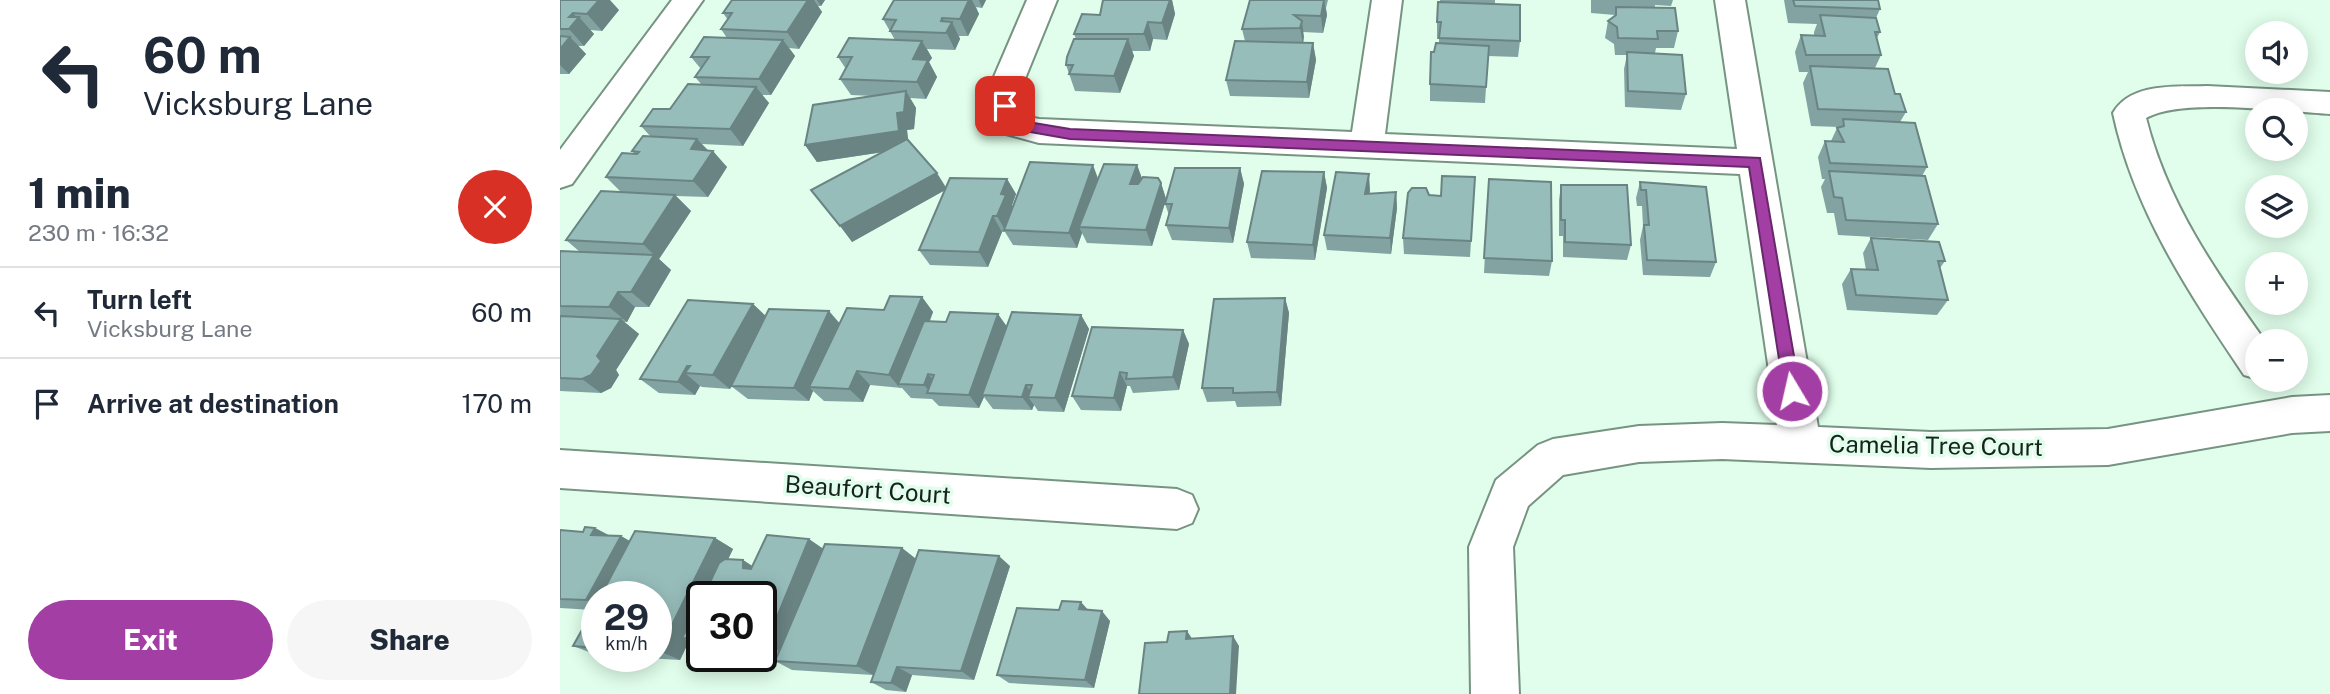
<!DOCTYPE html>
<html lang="en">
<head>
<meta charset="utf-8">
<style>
	:root { --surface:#fff; --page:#f6f6f7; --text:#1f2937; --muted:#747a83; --line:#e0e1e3; --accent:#a23ea4 }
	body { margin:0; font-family:"Public Sans",sans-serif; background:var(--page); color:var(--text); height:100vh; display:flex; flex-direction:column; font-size:26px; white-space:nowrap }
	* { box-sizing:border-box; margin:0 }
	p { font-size:23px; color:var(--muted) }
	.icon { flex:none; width:38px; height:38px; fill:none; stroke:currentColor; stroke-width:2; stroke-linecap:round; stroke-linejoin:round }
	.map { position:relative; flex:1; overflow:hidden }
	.panel { display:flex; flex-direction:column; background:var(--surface); width:560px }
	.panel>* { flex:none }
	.guide { background:#fff; color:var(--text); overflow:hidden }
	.controls { position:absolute; left:1685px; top:21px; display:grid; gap:14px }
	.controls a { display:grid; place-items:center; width:63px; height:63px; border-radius:50%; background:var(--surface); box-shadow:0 4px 18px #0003; font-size:35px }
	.speed { position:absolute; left:21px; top:581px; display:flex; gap:14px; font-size:35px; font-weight:700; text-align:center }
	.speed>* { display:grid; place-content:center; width:91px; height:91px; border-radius:50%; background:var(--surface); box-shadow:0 4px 18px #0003; line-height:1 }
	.speed small { font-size:18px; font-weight:400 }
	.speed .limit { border:4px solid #111; border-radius:10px; background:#fff; color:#111 }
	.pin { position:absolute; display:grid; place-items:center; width:60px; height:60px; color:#fff; margin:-30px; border-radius:14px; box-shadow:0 4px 10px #0006 }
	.me { position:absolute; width:77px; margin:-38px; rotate:351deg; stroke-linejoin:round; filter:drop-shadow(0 0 5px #0008) }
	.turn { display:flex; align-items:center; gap:24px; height:147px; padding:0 28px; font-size:32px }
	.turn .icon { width:91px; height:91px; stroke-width:2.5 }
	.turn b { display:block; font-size:49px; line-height:60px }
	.round { display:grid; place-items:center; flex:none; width:74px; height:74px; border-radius:37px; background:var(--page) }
	.overview { display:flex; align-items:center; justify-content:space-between; height:119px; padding:0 28px }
	h1 { font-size:42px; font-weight:800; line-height:52px }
	.button { display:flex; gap:14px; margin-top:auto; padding:14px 28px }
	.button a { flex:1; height:80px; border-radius:42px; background:var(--accent); color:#fff; font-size:28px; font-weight:800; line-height:80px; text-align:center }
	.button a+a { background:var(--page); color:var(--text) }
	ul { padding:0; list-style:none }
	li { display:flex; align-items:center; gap:21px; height:91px; padding:0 28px; border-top:2px solid var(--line) }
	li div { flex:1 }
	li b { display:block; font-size:26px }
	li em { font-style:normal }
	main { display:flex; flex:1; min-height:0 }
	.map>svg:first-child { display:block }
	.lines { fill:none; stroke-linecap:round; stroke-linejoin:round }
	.minor-casing { stroke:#779382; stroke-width:4 }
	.minor { fill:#fff; fill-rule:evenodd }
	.wall { fill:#82a3a1 }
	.shaded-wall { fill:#6a8483 }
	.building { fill:#97bdbb; stroke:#6a8483; stroke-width:2 }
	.route { fill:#a23ea4; stroke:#69286b; stroke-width:2 }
	.labels { text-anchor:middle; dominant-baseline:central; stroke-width:7; stroke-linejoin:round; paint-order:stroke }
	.street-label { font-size:24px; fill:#17221c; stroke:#e0feeb }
</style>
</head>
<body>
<main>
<section class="panel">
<div class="guide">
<div class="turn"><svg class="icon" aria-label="left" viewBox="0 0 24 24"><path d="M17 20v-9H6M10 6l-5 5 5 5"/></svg><div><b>60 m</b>Vicksburg Lane</div></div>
</div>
<div class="overview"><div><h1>1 min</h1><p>230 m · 16:32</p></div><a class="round" style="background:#d93025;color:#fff"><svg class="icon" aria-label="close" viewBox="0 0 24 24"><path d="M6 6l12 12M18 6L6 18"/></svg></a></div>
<ul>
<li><svg class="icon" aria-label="left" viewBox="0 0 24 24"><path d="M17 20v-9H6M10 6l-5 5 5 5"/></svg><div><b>Turn left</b><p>Vicksburg Lane</p></div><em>60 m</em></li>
<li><svg class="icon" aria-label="arrive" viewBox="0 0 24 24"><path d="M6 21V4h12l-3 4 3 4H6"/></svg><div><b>Arrive at destination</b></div><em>170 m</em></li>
</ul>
<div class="button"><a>Exit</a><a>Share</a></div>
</section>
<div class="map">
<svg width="1770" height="694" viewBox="0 0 1770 694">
	<rect width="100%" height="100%" fill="#e0feeb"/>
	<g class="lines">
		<!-- minor casing -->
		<g class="minor-casing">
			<path id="minor" d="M 112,0 L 143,0 L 12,184 L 0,188 L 0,150 Z
				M 467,0 L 497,0 L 462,86 L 461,105 L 469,117 L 479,119 L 792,132 L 812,0 L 842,0 L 825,134 L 1177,149 L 1155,0 L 1185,0 L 1258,427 L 1371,432 L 1548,429 L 1732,397 L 1770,395 L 1770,431 L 1732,433 L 1548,465 L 1371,468 L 1162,459 L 1079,462 L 1003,475 L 968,506 L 953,547 L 959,694 L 911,694 L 909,547 L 936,480 L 978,445 L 993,439 L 1079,426 L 1162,423 L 1217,425 L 1180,174 L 479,143 L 446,134 L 429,106 L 430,86 Z
				M 1647,86 L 1770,92 L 1770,114 C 1728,112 1623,97 1586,118 C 1607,202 1655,271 1705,341 L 1698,341 L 1698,379 L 1684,375 C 1629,293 1574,211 1553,113 C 1571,82 1616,87 1647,86 Z
				M 0,450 L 617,489 L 632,495 L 638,509 L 632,523 L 617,529 L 0,488 Z"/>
		</g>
		<!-- minor -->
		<use href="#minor" class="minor"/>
	</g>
	<!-- wall -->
	<path class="wall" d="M 0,0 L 59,10 L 42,31 L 30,30 L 34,34 L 24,46 L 18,46 L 26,54 L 9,74 L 0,74 Z
		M 172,0 L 265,0 L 261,6 L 258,6 L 262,12 L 239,49 L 229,48 L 235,56 L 211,95 L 202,95 L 209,103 L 183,146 L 142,144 L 148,150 L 167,167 L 148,197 L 116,196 L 131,211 L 99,259 L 111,270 L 89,307 L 75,307 L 67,322 L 64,322 L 79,334 L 56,370 L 59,375 L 51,388 L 41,393 L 0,391 L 0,251 L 20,252 L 6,240 L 61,192 L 46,177 L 75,154 L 72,151 L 91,137 L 81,126 L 110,109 L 142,85 L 135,77 L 141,69 L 131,57 L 167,38 L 161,29 L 168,20 L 163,13 Z
		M 334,0 L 426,0 L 422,8 L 416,7 L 419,14 L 408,36 L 399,36 L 400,39 L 395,50 L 367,49 L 372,58 L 369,62 L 377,77 L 366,99 L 350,98 L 356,108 L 354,129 L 347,130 L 348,141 L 386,188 L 447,179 L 456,194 L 452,205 L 453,207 L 577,165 L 582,179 L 601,183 L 606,199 L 680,168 L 684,184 L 673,243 L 612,240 L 606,225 L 609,215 L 605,204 L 606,200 L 592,246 L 527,243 L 522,233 L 517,248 L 453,245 L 445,232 L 442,232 L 428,267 L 370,265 L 359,250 L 385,190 L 292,242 L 324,152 L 257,162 L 245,145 L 312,96 L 291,95 L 280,79 L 286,69 L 278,57 L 335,40 L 323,19 Z
		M 543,0 L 612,0 L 615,14 L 607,40 L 593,39 L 590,51 L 572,51 L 574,56 L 560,93 L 515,91 L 506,65 L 516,39 L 514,34 L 540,15 Z
		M 690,0 L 768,0 L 766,8 L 767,15 L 763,33 L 743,32 L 743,43 L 753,43 L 756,60 L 749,98 L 670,96 L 666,80 L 685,41 L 682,29 Z
		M 880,0 L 935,0 L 935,4 L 960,41 L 958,57 L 928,56 L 925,103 L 870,101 L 870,84 L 874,52 L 879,44 L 879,39 L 877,39 L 877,22 Z
		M 1031,0 L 1113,0 L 1111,6 L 1095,5 L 1095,8 L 1118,31 L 1114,48 L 1096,48 L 1095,53 L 1126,94 L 1121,110 L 1065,107 L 1064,69 L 1067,55 L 1055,55 L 1054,44 L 1045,38 L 1048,21 L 1054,17 L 1055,15 L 1031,13 Z
		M 1224,0 L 1318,0 L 1320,9 L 1316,18 L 1320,32 L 1317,38 L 1321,55 L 1315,68 L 1335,94 L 1346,112 L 1340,122 L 1367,167 L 1362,176 L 1378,224 L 1368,240 L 1278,235 L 1274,213 L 1267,213 L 1261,187 L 1265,179 L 1262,179 L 1258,157 L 1265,141 L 1271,141 L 1277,128 L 1279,127 L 1251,126 L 1243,83 L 1248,72 L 1239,72 L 1235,52 L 1241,35 L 1254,35 L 1254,32 L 1257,24 L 1228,23 Z
		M 764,172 L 767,188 L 755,260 L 691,258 L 687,242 Z
		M 915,177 L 910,257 L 844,254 L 843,238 L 869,195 L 881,196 Z
		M 929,179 L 992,261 L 989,276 L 924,273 Z
		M 1080,182 L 1156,262 L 1150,277 L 1083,275 L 1080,240 L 1083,226 L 1082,206 L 1077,206 L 1076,198 Z
		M 1001,185 L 1071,245 L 1067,260 L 1003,257 L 1003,236 L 999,236 L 999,200 Z
		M 810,190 L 809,194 L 836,192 L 837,208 L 831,254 L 767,250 L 764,235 Z
		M 1311,238 L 1385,261 L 1380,268 L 1388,300 L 1377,315 L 1287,310 L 1282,284 L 1291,269 L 1306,270 L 1303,253 Z
		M 362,297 L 373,312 L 370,321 L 447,326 L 521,315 L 529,329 L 504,412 L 478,411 L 474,405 L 472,410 L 433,409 L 424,397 L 419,408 L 379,406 L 372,399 L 351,398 L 342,388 L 310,385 L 303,402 L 264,401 L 253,391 L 249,401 L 188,399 L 171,386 L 175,379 L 170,389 L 142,387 L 140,386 L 135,395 L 99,393 L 80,379 L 193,304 L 206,317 L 280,323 Z
		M 725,298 L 729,313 L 721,406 L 677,407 L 675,401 L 647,402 L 642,388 Z
		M 623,330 L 629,344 L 619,390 L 573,393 L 570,386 L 567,386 L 561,411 L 521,410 L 512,396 Z
		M 35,528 L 50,536 L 61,536 L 70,541 L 155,538 L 173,549 L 168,559 L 183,560 L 192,566 L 263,548 L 342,548 L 356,559 L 450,566 L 414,680 L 352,675 L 346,692 L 326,690 L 311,682 L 355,560 L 313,675 L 232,670 L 215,661 L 218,653 L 201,651 L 201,597 L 142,597 L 142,647 L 129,641 L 120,660 L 52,656 L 96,656 L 96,597 L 37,597 L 37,655 L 13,646 L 33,610 L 0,608 L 0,530 L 23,532 Z
		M 499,610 L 528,610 L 550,621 L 534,688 L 449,683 L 437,675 Z"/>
	<!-- shaded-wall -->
	<path class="shaded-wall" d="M 39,0 L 50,0 L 59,10 L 42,31 L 27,14 Z
		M 248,0 L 254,0 L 262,12 L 239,49 L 227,32 Z
		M 257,0 L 265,0 L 261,6 Z
		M 409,0 L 412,0 L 419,14 L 408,36 L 400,19 Z
		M 419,0 L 426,0 L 422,8 Z
		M 610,0 L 612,0 L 615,14 L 607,40 L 602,23 Z
		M 764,0 L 767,15 L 763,33 L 761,16 Z
		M 13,13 L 18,19 L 19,17 L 34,34 L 24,46 L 9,29 L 9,17 Z
		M 382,18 L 388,29 L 392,22 L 400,39 L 395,50 L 381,21 Z
		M 742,21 L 744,37 L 743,45 L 740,28 Z
		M 588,22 L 593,39 L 590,51 L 584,34 Z
		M 10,37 L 26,54 L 9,74 L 0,65 L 0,49 Z
		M 568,39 L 574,56 L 560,93 L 554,76 Z
		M 223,40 L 235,56 L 211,95 L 199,79 Z
		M 362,41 L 372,58 L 369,62 L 377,77 L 366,99 L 357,82 L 353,59 Z
		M 753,43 L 756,60 L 749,98 L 747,82 Z
		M 196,87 L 209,103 L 183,146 L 170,129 Z
		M 346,91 L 356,108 L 354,129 L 347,130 L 349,148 L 257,162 L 245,145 L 337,113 Z
		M 137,139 L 151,154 L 153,151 L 167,167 L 148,197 L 133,181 L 131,149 Z
		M 533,165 L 539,181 L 519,227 L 522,233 L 517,248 L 509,233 Z
		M 577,165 L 583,181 L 577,200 L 570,184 Z
		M 680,168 L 684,184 L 673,243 L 669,228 Z
		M 764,172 L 767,188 L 755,260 L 753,245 Z
		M 377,173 L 387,189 L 292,242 L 280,226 Z
		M 809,174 L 810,190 L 807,210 L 805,194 Z
		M 447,179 L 456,194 L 452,205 L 454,210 L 445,230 L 437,216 L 441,194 Z
		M 601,183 L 606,199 L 592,246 L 586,230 Z
		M 836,192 L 837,208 L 831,254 L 830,238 Z
		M 115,195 L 131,211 L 99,259 L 111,270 L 89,307 L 71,292 L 94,255 L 83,244 Z
		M 433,216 L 442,232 L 428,267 L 419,252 Z
		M 58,292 L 75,307 L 67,322 L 49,307 Z
		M 362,297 L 373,312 L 343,384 L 338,384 L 341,389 L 329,375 Z
		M 725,298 L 729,313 L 721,406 L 717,392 Z
		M 193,304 L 208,318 L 170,389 L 153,375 Z
		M 269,311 L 282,326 L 249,387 L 253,391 L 249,401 L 234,388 Z
		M 438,314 L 448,328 L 422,395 L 424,397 L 419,408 L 409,395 Z
		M 521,315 L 529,329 L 504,412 L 495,398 Z
		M 61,319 L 79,334 L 56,370 L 59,375 L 51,388 L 41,393 L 22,379 Z
		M 623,330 L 629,344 L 619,390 L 613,377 Z
		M 127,366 L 137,374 L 125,373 L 140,386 L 135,395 L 118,382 Z
		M 297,371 L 310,385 L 303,402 L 289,389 Z
		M 560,372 L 567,386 L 561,411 L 554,398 Z
		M 368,374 L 380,388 L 371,393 L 364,385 Z
		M 466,385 L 475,397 L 468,397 L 474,405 L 472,410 L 462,397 Z
		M 35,528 L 56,539 L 31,535 Z
		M 61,536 L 81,548 L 56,597 L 37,597 L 37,605 L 26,600 Z
		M 155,538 L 173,549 L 150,597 L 142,597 L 142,614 L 122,638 L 129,641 L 120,660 L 99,651 Z
		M 249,539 L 265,550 L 224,653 L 206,644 Z
		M 342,548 L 356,559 L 313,675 L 297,666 Z
		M 439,556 L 450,566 L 414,680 L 401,671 Z
		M 183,560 L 200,571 L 183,568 Z
		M 521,602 L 530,612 L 519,609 Z
		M 542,611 L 550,621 L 534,688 L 525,680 Z
		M 627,631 L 633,640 L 626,639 Z
		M 673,636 L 679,646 L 676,694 L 670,694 Z
		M 337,667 L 352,675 L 346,692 L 331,683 Z"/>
	<!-- building -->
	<path class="building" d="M 0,0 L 39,0 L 27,14 L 13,13 L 9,17 L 19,17 L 9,29 L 0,29 Z
		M 172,0 L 248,0 L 227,32 L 161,29 L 172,13 L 163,13 Z
		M 334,0 L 409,0 L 400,19 L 382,18 L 381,21 L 392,22 L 386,33 L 330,31 L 336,20 L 323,19 Z
		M 543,0 L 610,0 L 602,23 L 588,22 L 584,34 L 514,34 L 522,14 L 540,15 Z
		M 690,0 L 764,0 L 761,16 L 734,15 L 742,21 L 740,28 L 682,29 Z
		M 1233,0 L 1318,0 L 1320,9 L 1235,6 Z
		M 878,2 L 960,5 L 960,41 L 879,38 L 881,22 L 877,22 Z
		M 1056,7 L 1115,8 L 1118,31 L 1097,31 L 1098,39 L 1058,38 L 1057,27 L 1048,21 L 1056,15 Z
		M 1260,15 L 1316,18 L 1320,32 L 1315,32 L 1321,55 L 1246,55 L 1241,35 L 1265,36 Z
		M 0,36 L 10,37 L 0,49 Z
		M 144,37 L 223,40 L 199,79 L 135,77 L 149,57 L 131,57 Z
		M 289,38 L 362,41 L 353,59 L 368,60 L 357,82 L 280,79 L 292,57 L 278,57 Z
		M 514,39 L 568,39 L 554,76 L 509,74 L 513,65 L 506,65 L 507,57 Z
		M 675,41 L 753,43 L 747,82 L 666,80 Z
		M 876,43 L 929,46 L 926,87 L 870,84 L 871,52 L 874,52 Z
		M 1067,52 L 1122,55 L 1126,94 L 1068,91 Z
		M 1250,66 L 1328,69 L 1335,94 L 1340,94 L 1346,112 L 1258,109 Z
		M 128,84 L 196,87 L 170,129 L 81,126 L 93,109 L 110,109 Z
		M 346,91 L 344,112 L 337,113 L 339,131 L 245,145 L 253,105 Z
		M 1283,119 L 1355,123 L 1367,167 L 1270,163 L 1265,141 L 1284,142 L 1277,128 L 1284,126 Z
		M 83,136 L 137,139 L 131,149 L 153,151 L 133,181 L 46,177 L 62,153 L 77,154 L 79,152 L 72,151 Z
		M 347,139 L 377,173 L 280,226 L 251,190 Z
		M 470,162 L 533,165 L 509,233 L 444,230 Z
		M 544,164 L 577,165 L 570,184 L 578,184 L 583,177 L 598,178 L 601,183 L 586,230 L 519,227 Z
		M 615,168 L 680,168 L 669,228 L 606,225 L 612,204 L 605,204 Z
		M 702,171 L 764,172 L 753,245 L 687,242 Z
		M 1269,171 L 1365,176 L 1378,224 L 1286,220 L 1282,198 L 1274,197 Z
		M 776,172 L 809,174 L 805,194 L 836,192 L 830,238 L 764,235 Z
		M 882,176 L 915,177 L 911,241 L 843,238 L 848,193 L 852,188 L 866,188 L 869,195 L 881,196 Z
		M 390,178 L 447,179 L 441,194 L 446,195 L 437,216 L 433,216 L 419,252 L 359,250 Z
		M 929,179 L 991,182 L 992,261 L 924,258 Z
		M 1080,182 L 1146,187 L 1156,262 L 1087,260 L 1084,225 L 1089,225 L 1086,190 L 1081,190 Z
		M 1001,185 L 1067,185 L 1071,245 L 1005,242 L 1005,220 L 1001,220 Z
		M 41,191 L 115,195 L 83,244 L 6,240 Z
		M 1311,238 L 1379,242 L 1385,261 L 1378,261 L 1388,300 L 1296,295 L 1291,269 L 1318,270 Z
		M 0,251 L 94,255 L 71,292 L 58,292 L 49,307 L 0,306 Z
		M 330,296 L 362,297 L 329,375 L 297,371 L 289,389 L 249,387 L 287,308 L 324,310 Z
		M 725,298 L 717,392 L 673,393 L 673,388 L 642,388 L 654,299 Z
		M 128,300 L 193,304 L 153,375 L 125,373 L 130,366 L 127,366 L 118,382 L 80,379 Z
		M 209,309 L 269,311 L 234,388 L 171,386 Z
		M 390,312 L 438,314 L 409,395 L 367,393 L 374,375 L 368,374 L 364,385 L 338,384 L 364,321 L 386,322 Z
		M 452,312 L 521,315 L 495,398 L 468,397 L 472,385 L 466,385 L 462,397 L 422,395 Z
		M 0,316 L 61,319 L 37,356 L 41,361 L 31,375 L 22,379 L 0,378 Z
		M 532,327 L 623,330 L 613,377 L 566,379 L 567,373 L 560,372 L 554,398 L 512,396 Z
		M 25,527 L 35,528 L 31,535 L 61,536 L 26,600 L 0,599 L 0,530 L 23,532 Z
		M 75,531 L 155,538 L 99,651 L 96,651 L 96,597 L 40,597 Z
		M 207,535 L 249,539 L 206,644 L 201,644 L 201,597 L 143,597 L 159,563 L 165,559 L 183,560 L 183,568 L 191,569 Z
		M 265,544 L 342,548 L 297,666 L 215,661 Z
		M 359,550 L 439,556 L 401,671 L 337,667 L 331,683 L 311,682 Z
		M 142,599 L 142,639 L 122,638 Z
		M 502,601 L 521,602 L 519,609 L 542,611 L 525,680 L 437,675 L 457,608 L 499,610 Z
		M 37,603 L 37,648 L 13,646 Z
		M 627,631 L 626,639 L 673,636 L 670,694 L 579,694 L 585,643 L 607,642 L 609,632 Z"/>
	<!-- route -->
	<path class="route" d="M 445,101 L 450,103 L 462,121 L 510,129 L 1200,158 L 1240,391 L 1232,398 L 1224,391 L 1189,167 L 510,139 L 453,129 L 439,106 Z"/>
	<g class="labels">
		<!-- street labels -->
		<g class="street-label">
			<text transform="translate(1376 445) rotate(1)">Camelia Tree Court</text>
			<text transform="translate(308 489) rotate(4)">Beaufort Court</text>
		</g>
	</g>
</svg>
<div class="controls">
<a><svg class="icon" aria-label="sound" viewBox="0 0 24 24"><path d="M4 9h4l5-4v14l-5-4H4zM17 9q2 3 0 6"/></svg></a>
<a><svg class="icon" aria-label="search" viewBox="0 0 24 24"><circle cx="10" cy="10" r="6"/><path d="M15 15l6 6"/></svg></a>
<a><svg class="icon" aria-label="layers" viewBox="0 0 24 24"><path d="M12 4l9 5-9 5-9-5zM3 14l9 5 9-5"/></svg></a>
<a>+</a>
<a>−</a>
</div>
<div class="speed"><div>29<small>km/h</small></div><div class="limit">30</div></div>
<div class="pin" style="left:445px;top:106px;background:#d93025"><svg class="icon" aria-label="arrive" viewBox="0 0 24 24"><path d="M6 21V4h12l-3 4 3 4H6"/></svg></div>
<svg class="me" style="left:1232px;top:391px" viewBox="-20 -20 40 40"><circle r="17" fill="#a23ea4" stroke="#fff" stroke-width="3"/><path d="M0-11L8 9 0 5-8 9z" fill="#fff"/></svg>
</div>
</main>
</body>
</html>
